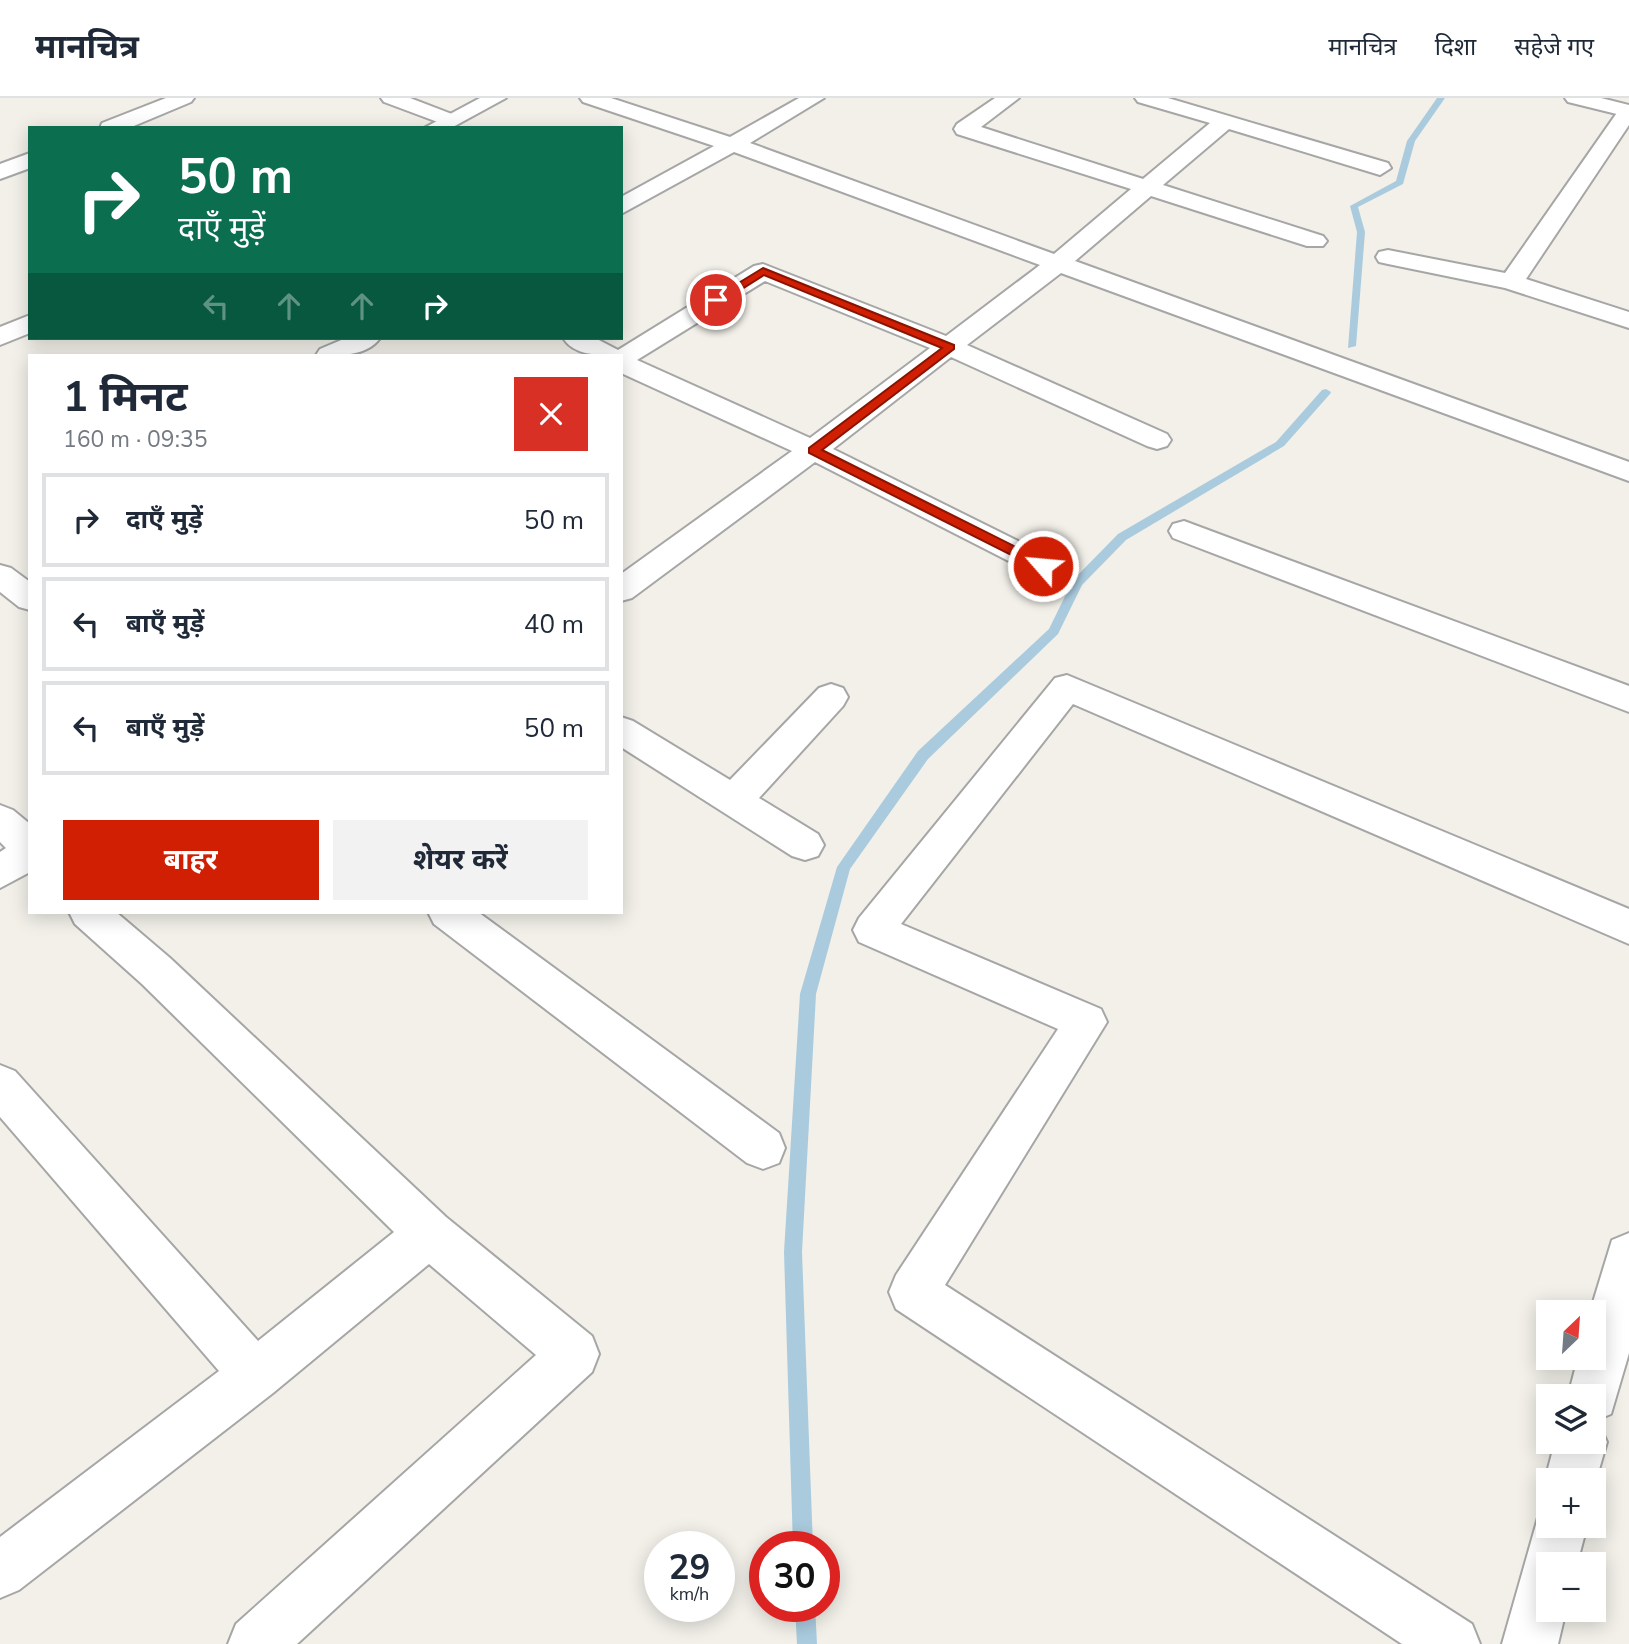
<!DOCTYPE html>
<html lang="hi">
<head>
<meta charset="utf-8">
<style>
	:root { --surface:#fff; --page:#f2f2f3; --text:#1f2937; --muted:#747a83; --line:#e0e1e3; --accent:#d11f03 }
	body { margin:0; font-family:"Nunito Sans","Noto Sans Devanagari",sans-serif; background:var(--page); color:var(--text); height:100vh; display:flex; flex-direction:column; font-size:26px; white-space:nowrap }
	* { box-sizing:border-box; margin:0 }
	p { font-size:23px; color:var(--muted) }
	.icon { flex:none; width:38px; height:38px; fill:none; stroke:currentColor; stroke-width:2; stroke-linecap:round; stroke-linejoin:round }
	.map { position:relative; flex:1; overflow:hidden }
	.drawer { position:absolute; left:28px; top:256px; width:595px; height:560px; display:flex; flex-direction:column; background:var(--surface); border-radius:0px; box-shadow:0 4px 18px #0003 }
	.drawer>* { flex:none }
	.top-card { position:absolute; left:28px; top:28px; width:595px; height:214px; border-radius:0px; box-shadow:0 4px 18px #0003; background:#0b6e4f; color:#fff; overflow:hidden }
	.needle { width:46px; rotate:25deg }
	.controls { position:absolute; left:1536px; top:1202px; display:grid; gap:14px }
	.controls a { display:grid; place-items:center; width:70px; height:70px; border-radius:0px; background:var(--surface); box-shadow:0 4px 18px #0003; font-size:35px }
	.speed { position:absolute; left:644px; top:1433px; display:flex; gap:14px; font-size:35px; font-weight:700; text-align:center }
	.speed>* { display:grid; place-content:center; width:91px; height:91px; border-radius:50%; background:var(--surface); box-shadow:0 4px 18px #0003; line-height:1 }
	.speed small { font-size:18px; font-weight:400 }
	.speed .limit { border:10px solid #d22; background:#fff; color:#111 }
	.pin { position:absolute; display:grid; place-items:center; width:60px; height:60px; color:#fff; margin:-30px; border:4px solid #fff; border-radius:50%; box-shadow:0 2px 7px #0007 }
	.me { position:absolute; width:77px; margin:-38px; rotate:297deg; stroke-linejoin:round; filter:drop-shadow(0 0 5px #0008) }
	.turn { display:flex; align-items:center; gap:24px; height:147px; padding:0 35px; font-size:32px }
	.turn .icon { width:91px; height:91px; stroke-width:2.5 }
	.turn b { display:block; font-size:49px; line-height:60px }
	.lanes { display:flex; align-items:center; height:66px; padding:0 35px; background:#0003; justify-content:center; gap:35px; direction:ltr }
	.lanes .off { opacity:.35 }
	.round { display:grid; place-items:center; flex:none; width:74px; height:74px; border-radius:0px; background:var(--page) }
	.summary { display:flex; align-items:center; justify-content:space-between; height:119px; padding:0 35px }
	h1 { font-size:42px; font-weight:700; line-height:52px }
	.action { display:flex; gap:14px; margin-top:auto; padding:14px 35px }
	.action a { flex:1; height:80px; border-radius:0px; background:var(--accent); color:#fff; font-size:28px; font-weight:700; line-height:80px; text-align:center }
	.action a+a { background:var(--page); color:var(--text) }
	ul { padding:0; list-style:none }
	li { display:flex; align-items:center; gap:21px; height:94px; margin:0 14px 10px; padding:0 21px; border:4px solid var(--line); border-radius:0px }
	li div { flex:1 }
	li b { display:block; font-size:26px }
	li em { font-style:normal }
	header { display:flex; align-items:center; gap:42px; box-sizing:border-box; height:98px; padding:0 35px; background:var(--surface); border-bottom:2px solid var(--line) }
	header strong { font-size:33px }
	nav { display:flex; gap:38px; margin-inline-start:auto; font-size:24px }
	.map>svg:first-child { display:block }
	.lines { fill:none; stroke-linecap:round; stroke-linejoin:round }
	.stream { fill:#aacbde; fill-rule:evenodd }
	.minor-casing { stroke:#a6a6a6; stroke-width:4 }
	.tertiary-casing { stroke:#a6a6a6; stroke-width:4 }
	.minor { fill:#fff; fill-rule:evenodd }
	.tertiary { fill:#fff; fill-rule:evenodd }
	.route { fill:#d11f03; stroke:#881402; stroke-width:2 }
</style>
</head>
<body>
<header>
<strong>मानचित्र</strong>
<nav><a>मानचित्र</a><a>दिशा</a><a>सहेजे गए</a></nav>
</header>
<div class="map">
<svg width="1629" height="1546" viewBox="0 0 1629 1546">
	<rect width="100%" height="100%" fill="#f2f0e9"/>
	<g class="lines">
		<!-- stream -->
		<path class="stream" d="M 1437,0 L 1445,0 L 1415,43 L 1403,86 L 1358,109 L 1365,134 L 1356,248 L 1348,250 L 1357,134 L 1350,108 L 1396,83 L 1407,43 Z
			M 1326,291 L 1331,294 L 1330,296 L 1284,348 L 1126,442 L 1082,487 L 1058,536 L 928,661 L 850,771 L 816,896 L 802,1154 L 813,1449 L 793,1449 L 784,1154 L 800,896 L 837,769 L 918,653 L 1049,531 L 1073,482 L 1118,436 L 1276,344 L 1322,292 Z
			M 795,1508 L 815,1508 L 817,1546 L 797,1546 Z"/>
		<!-- minor casing -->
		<g class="minor-casing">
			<path id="minor" d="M 166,0 L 194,0 L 191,4 L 129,30 L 100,30 L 102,25 Z
				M 381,0 L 410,0 L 457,18 L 461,22 L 457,26 L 443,26 L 384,4 Z
				M 580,0 L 611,0 L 730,39 L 799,0 L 824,0 L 750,45 L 1054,156 L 1131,91 L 957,36 L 954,31 L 957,26 L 995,0 L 1019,0 L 981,29 L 1143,81 L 1210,25 L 1138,4 L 1135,0 L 1168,0 L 1388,65 L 1391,70 L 1380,77 L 1229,31 L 1163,87 L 1323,138 L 1327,143 L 1323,148 L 1307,148 L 1151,98 L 1075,163 L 1629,364 L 1629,383 L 1061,175 L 967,247 L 1167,336 L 1171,342 L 1167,348 L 1157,351 L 1147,348 L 951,259 L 833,351 L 1054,461 L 1059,468 L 1054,475 L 1043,479 L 1032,475 L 815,364 L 632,500 L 621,503 L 621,476 L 792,353 L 621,275 L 621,257 C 601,257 575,259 563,240 L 595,240 L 618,252 L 754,168 L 763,166 L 946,238 L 1040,167 L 734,54 L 621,116 L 621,99 L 714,48 L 583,4 ZM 765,183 L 930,250 L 810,340 L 637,262 Z
				M 1629,7 L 1629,27 L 1526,181 L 1629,214 L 1629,230 L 1505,190 L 1388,166 L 1379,164 L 1376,159 L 1379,154 L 1388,152 L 1505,175 L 1621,9 Z
				M 30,55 L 30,70 L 0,81 L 0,66 Z
				M 346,240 L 380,240 C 367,259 336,258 316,257 L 320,251 Z
				M 1184,423 L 1629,588 L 1629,614 L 1173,440 L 1169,433 L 1173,426 Z
				M 0,467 L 11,470 L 30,484 L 30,512 L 19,509 L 0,494 Z
				M 1067,577 L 1629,811 L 1629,846 L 1073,606 L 901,826 L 1101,911 L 1107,924 L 945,1187 L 1472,1526 L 1480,1546 L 1402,1546 L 896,1211 L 889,1194 L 896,1177 L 1058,931 L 859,844 L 853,832 L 859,820 L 1055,580 Z
				M 831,586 L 843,590 L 848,599 L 843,608 L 759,700 L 818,736 L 824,747 L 818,758 L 805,762 L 792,758 L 621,649 L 621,619 L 633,623 L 730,682 L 819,590 Z
				M 0,707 L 13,712 L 30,726 L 30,774 L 0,790 L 0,754 L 6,750 L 0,744 Z
				M 69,814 L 116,814 L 170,860 L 446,1119 L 592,1238 L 599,1256 L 592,1274 L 297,1546 L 228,1546 L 236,1526 L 536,1257 L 429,1166 L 273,1295 L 19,1492 L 0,1500 L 0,1439 L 219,1273 L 0,1019 L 0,967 L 15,973 L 258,1243 L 394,1134 L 142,886 L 75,826 Z
				M 428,814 L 478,814 L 779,1035 L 785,1050 L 779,1065 L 763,1071 L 747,1065 L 434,826 Z
				M 1629,1135 L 1629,1255 L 1611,1316 L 1594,1323 L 1594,1298 L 1568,1298 L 1578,1260 L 1594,1260 L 1594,1214 L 1590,1214 L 1612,1142 Z
				M 1594,1324 L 1599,1326 L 1607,1344 L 1594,1389 L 1594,1382 L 1549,1382 L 1549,1392 L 1545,1382 L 1555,1344 L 1594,1344 Z
				M 1549,1406 L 1549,1428 L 1587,1428 L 1577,1466 L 1549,1466 L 1549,1512 L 1566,1512 L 1558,1546 L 1502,1546 L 1541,1409 Z"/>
		</g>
		<!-- tertiary casing -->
		<g class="tertiary-casing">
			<path id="tertiary" d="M 480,0 L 506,0 L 451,30 L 424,30 Z
				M 1565,0 L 1601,0 L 1629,7 L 1629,19 L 1568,4 Z
				M 30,217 L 30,235 L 0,247 L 0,229 Z"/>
		</g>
		<!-- minor -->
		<use href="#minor" class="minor"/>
		<!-- tertiary -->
		<use href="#tertiary" class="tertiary"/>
	</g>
	<!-- route -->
	<path class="route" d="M 763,170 L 954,247 L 954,251 L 822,352 L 1048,465 L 1048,471 L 1039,471 L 809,355 L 809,350 L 942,250 L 764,177 L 720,205 L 711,202 Z"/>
</svg>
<div class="controls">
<a><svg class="needle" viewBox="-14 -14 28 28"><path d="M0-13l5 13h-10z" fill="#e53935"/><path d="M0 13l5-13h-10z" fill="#747a83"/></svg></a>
<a><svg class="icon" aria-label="layers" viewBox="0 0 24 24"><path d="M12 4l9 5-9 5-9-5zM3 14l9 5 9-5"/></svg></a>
<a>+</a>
<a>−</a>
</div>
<div class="speed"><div>29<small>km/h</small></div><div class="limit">30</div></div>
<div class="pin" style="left:716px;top:202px;background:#d93025"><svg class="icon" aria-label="arrive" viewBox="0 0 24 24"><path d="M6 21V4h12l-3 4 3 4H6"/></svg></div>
<svg class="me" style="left:1043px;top:468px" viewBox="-20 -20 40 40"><circle r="17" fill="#d11f03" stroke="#fff" stroke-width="3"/><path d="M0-11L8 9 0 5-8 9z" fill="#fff"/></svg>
<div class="top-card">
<div class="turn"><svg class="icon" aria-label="right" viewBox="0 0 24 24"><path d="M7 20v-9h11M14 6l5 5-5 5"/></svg><div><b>50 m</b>दाएँ मुड़ें</div></div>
<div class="lanes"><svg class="icon off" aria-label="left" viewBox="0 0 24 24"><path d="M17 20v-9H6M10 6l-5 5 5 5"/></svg><svg class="icon off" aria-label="ahead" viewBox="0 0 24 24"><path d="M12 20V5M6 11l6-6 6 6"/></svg><svg class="icon off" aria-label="ahead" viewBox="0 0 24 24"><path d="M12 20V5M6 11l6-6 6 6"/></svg><svg class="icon" aria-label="right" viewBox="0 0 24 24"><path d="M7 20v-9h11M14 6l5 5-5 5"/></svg></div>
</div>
<section class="drawer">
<div class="summary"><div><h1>1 मिनट</h1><p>160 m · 09:35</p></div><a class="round" style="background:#d93025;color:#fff"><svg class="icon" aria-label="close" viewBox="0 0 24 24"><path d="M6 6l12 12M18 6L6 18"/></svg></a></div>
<ul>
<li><svg class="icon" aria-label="right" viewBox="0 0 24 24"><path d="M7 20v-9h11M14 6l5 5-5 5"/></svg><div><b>दाएँ मुड़ें</b></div><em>50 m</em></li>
<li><svg class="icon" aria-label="left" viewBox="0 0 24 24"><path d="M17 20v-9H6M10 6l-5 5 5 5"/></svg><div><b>बाएँ मुड़ें</b></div><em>40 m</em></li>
<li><svg class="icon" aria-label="left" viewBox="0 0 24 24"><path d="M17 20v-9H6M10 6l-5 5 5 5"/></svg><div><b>बाएँ मुड़ें</b></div><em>50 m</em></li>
</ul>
<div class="action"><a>बाहर</a><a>शेयर करें</a></div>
</section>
</div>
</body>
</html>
